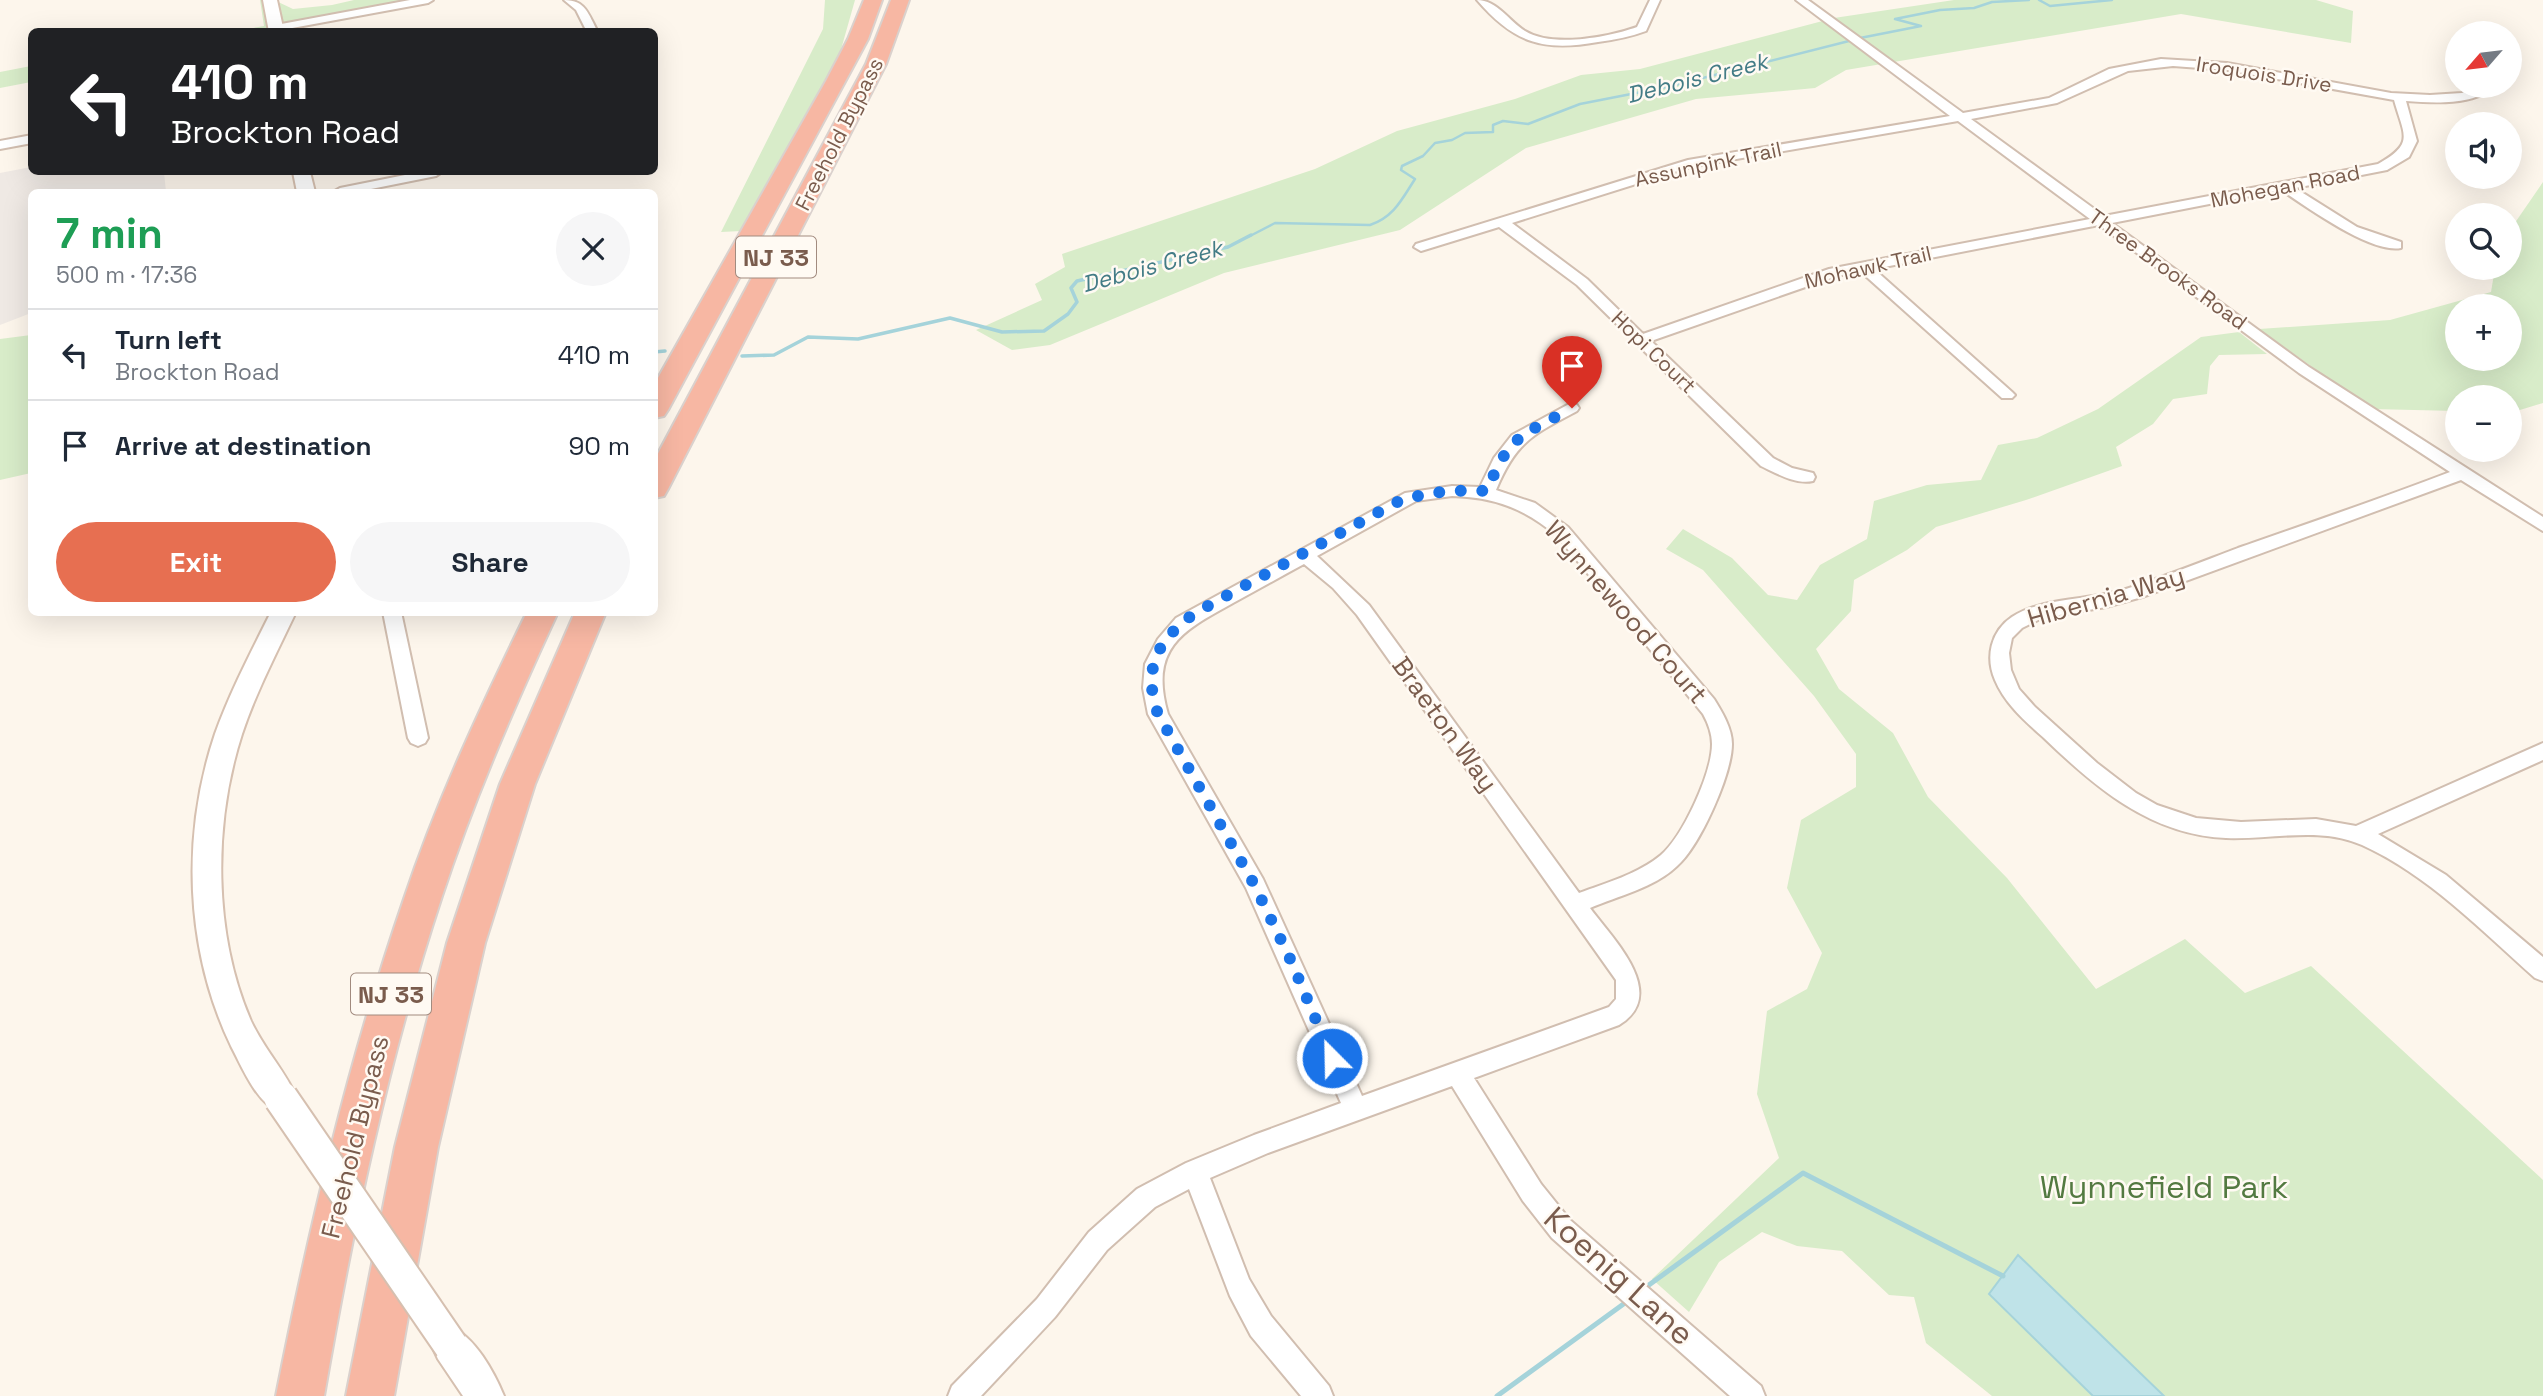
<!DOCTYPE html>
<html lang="en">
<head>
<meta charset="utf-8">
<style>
	:root { --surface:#fff; --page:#f6f6f7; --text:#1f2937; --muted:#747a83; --line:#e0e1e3; --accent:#e76f51 }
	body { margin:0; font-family:"Space Grotesk",sans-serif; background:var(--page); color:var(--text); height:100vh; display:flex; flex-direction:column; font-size:26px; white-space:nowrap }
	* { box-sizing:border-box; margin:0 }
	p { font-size:23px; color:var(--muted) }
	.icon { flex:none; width:38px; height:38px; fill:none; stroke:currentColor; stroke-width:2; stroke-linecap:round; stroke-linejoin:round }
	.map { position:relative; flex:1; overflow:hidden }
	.sheet { position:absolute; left:28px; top:189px; width:630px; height:427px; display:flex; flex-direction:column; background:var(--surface); border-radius:10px; box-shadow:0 7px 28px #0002 }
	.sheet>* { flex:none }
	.guide { position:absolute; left:28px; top:28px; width:630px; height:147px; border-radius:10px; box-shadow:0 7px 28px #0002; background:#202124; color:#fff; overflow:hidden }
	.needle { width:46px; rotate:242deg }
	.controls { position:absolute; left:2445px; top:21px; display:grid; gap:14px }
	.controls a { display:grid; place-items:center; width:77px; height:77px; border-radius:50%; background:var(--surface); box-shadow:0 7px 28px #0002; font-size:35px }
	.pin { position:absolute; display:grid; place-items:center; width:60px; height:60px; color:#fff; margin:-72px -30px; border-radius:50% 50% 50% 0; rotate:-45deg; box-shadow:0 0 7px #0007 }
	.pin .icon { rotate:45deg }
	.me { position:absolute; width:77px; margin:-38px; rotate:337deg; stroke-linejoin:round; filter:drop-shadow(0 0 5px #0008) }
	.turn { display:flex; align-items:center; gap:24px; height:147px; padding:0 28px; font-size:32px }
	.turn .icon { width:91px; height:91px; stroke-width:2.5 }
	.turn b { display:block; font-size:49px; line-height:60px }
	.round { display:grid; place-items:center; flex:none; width:74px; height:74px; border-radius:37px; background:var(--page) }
	.overview { display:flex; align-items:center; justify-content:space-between; height:119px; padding:0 28px }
	h1 { font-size:42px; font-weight:800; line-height:52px; color:#1e9e55 }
	.cta { display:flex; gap:14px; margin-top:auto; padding:14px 28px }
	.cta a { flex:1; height:80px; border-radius:42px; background:var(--accent); color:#fff; font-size:28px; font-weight:800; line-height:80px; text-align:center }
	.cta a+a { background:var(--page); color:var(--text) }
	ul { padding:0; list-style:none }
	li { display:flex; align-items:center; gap:21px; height:91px; padding:0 28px; border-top:2px solid var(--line) }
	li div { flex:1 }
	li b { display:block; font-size:26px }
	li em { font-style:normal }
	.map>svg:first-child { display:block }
	.industrial { fill:#efe9e4 }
	.green { fill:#d8ecc9; fill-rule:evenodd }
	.water { fill:#bfe3e8; stroke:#a5d3da; stroke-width:2 }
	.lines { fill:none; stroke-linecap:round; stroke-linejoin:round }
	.stream-far2 { stroke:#a5d3da; stroke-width:2.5 }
	.stream-far1 { stroke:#a5d3da; stroke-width:3.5 }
	.stream { stroke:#a5d3da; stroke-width:5 }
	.street-casing { stroke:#d1beb0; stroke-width:4 }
	.secondary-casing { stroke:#d6c0b0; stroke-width:4 }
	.highway-casing { stroke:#dad1cd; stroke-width:4 }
	.street { fill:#fff; fill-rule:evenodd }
	.secondary { fill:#fff; fill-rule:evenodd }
	.highway { fill:#f7b7a3; fill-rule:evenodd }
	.secondary-bridge-casing { stroke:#d6c0b0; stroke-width:37; stroke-linecap:butt }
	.secondary-bridge { stroke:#fff; stroke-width:33 }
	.route { stroke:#1a73e8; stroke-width:12; stroke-dasharray:0 21.6 }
	.labels { text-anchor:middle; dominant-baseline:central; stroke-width:5; stroke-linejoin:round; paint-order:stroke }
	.far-street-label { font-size:21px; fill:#7a5c4d; stroke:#fffaf3 }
	.far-water-label { font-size:23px; font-style:italic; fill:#437c86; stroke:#fffaf3 }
	.shield { fill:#fffaf3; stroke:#a28b7f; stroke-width:2 }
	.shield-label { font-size:24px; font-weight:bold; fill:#7a5c4d }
	.street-label { font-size:26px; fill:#7a5c4d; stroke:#fffaf3 }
	.near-park-label { font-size:32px; fill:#537a41; stroke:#fffaf3 }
	.near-street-label { font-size:32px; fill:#7a5c4d; stroke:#fffaf3 }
</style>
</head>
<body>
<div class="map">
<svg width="2543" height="1396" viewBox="0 0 2543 1396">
	<rect width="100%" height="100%" fill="#fdf6ec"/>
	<!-- industrial -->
	<path class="industrial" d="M 31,167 L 32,172 L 164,172 L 166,192 L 32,192 L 31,313 L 0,325 L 0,173 Z"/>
	<!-- green -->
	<path class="green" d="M 260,0 L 274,0 L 293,9 L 332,5 L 354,0 L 426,0 L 277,27 L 277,31 L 231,32 L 264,26 Z
		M 825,0 L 855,0 L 840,53 L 741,231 L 721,232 L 823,29 Z
		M 1954,0 L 2316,0 L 2353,11 L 2351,43 L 2181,14 L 1846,70 L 1815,88 L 1696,99 L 1526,148 L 1400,230 L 1224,273 L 1050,345 L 1012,350 L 976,330 L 1042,300 L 1035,284 L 1065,267 L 1062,254 L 1315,169 L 1397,131 L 1515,99 L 1581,75 L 1640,69 L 1834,18 Z
		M 31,66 L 31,82 L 0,88 L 0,72 Z
		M 2543,182 L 2543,403 L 2510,413 L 2510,397 L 2457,397 L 2457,411 L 2371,409 L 2259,329 L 2390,320 L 2491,292 L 2495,268 L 2510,268 L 2510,230 ZM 2457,306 L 2510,306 L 2510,359 L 2457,359 Z
		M 2239,332 L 2267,354 L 2219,355 L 2210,366 L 2207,394 L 2173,399 L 2153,424 L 2116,447 L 2122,466 L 2026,500 L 1936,527 L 1907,550 L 1854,580 L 1851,611 L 1816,649 L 1839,689 L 1893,733 L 1928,797 L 2007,878 L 2096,989 L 2185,939 L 2245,993 L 2311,966 L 2543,1180 L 2543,1396 L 1992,1396 L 1926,1343 L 1914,1297 L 1889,1295 L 1842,1251 L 1797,1246 L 1762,1232 L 1719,1262 L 1689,1312 L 1652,1279 L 1779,1158 L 1757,1094 L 1767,1011 L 1807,989 L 1822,953 L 1787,888 L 1801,820 L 1856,787 L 1856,754 L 1814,696 L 1703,570 L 1666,549 L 1683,529 L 1732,558 L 1768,595 L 1797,600 L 1820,565 L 1867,539 L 1874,501 L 1927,485 L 1981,480 L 1998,445 L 2037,438 L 2098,409 L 2201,337 Z
		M 31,335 L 31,473 L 0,480 L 0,339 Z"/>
	<!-- water -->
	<path class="water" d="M 2018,1255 L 2164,1396 L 2093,1396 L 1989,1294 Z"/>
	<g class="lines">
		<!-- stream-far2 -->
		<path class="stream-far2" d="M 2039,0 L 2050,6 L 2112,0
			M 1860,38 L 1921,26 L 1895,19 L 1940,10 L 1974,8 L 1992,2 L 2029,0
			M 1248,237 L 1275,223 L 1370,225 C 1394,217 1402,199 1415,179 L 1401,170 L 1402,166 L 1423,156 L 1435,143 L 1452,140 L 1465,133 L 1493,132 L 1493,125 L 1503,121 L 1528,124 L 1580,104 L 1667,87 L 1853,40"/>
		<!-- stream-far1 -->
		<path class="stream-far1" d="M 654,352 L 665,351
			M 742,356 L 774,355 L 808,337 L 858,339 L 950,318 L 1002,332 L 1044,331 L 1068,314 L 1077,302 L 1071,288 L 1077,281 L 1228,247 L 1251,235"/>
		<!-- stream -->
		<path class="stream" d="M 1642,1290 L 1803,1173 L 2003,1276
			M 1497,1396 L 1629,1300"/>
		<!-- street casing -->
		<g class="street-casing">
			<path id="street" d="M 410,0 L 433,0 L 428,3 L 276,31 L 270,28 L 276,25 Z
				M 564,0 C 586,0 588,14 598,32 L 587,32 L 576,10 Z
				M 1477,0 C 1497,0 1509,21 1525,31 C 1552,48 1609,37 1637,27 L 1650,0 L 1660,0 L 1646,31 C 1630,37 1614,40 1598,42 C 1543,52 1514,43 1477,0 Z
				M 1796,0 L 1808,0 L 1963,113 L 2049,98 L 2109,69 L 2161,59 L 2227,63 L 2391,93 L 2430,95 L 2462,93 L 2479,86 L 2495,86 C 2474,106 2433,103 2406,101 L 2417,141 L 2409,157 L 2387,170 L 2295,188 L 2357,227 L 2401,242 L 2401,248 C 2371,254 2307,207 2281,190 L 2112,223 L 2309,367 L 2543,517 L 2543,531 L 2461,480 L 2142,597 L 2106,607 L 2042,618 L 2022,628 L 2012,638 L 2009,653 L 2011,670 L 2019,689 L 2035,707 L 2097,763 L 2136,793 L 2157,805 L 2196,818 L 2241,822 L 2316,819 L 2356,826 L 2543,743 L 2543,760 L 2378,834 L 2446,875 L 2543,957 L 2543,981 L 2535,978 C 2481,930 2428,875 2362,845 C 2320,826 2271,840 2226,838 C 2151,835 2096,788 2044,738 C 2025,721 2005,704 1995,680 C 1985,657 1991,631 2012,617 C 2045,596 2090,601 2126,589 C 2164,577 2201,562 2238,548 C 2309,523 2380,499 2450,472 L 2299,373 L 2099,225 L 1874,269 L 2012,392 L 2015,395 L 2012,398 L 2002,398 L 1860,271 L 1837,276 L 1651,341 L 1773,458 L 1792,468 L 1813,473 L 1815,477 L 1813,481 C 1796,485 1776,473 1761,466 L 1577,285 L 1499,227 L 1421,251 L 1414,247 L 1416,244 L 1688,160 L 1950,116 ZM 2173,66 L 2227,70 L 2394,100 C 2404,136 2415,143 2378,164 L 2104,216 L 1971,119 L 2057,103 L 2128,71 ZM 1958,121 L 2090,219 L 1829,269 L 1643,334 L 1587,279 L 1512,223 L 1690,167 Z
				M 32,135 L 32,143 L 0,149 L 0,141 Z
				M 420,172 L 442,172 L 436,176 L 356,192 L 333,192 L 340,188 Z
				M 1571,403 L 1577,405 L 1579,408 L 1577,411 C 1532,435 1516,442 1496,490 L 1535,503 L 1568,527 L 1714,699 C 1722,712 1732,728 1732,744 C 1732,774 1700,846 1677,866 C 1654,888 1618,896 1590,908 C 1612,938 1670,994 1619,1025 L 1474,1078 L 1541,1184 L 1570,1220 L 1761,1386 L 1765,1396 L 1730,1396 L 1552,1238 L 1523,1201 L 1452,1086 L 1268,1153 L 1210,1178 L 1249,1279 L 1271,1316 L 1329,1386 L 1333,1396 L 1301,1396 L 1251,1336 L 1230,1296 L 1189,1189 L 1155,1207 L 1107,1250 L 1055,1317 L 981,1396 L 948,1396 L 952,1386 L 1037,1299 L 1089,1232 L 1137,1189 L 1186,1163 L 1254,1135 L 1341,1103 L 1246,888 L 1148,714 L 1143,688 L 1145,664 L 1158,639 L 1176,618 L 1405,493 L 1452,486 L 1480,487 L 1494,458 L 1512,435 ZM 1452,496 C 1493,497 1524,508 1556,535 L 1703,714 C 1708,723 1712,734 1712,744 C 1712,773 1683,836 1661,855 C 1638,874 1606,883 1579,893 L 1369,605 L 1317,556 L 1416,501 ZM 1304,564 L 1333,588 L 1357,615 L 1616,980 L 1616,999 L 1609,1007 L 1362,1096 L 1263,879 L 1168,714 C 1149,648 1182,631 1233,603 C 1257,590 1280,577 1304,564 Z
				M 383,612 L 401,612 L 428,738 L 425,743 L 418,746 L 411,743 L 408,738 Z"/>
		</g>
		<!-- secondary casing -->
		<g class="secondary-casing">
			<path id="secondary" d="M 263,0 L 277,0 L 284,32 L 269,32 Z
				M 293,172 L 310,172 L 315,192 L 297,192 Z
				M 271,612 L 296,612 C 277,652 256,692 242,734 C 213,824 213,933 251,1021 C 264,1049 285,1071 297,1098 L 293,1109 L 281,1113 C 257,1104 243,1069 231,1046 C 185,950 181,835 215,734 C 230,692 251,652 271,612 Z
				M 451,1327 C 475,1337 494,1372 504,1396 L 463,1396 L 438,1359 L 432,1346 L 438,1333 Z"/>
		</g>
		<!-- highway casing -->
		<g class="highway-casing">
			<path id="highway" d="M 864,0 L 882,0 L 868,39 L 668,410 L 664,416 L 654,418 L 654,385 L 826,81 L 848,39 Z
				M 891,0 L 909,0 L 886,64 L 668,489 L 664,496 L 654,498 L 654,461 L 866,64 Z
				M 527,612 L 558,612 C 515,705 474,799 442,896 C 388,1059 353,1227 324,1396 L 276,1396 C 309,1228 348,1062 404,899 C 437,800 481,706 527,612 Z
				M 575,612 L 606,612 L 535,784 L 485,943 L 438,1147 L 394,1396 L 346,1396 L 395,1147 L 447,943 L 500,784 Z"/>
		</g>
		<!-- street -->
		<use href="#street" class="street"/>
		<!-- secondary -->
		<use href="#secondary" class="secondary"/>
		<!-- highway -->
		<use href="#highway" class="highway"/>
		<!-- secondary-bridge casing -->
		<g class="secondary-bridge-casing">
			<path id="secondary-bridge" d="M 281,1098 L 451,1346"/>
		</g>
		<!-- secondary-bridge -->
		<use href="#secondary-bridge" class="secondary-bridge"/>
	</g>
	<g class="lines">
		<!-- route -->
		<path class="route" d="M 1332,1058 L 1292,963 L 1255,886 L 1158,714 C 1142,669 1157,640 1195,613 L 1395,503 C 1426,491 1454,490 1487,491 C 1509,435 1521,436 1572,408"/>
	</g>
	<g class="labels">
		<!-- far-street labels -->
		<g class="far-street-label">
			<text transform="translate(2264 74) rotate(9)">Iroquois Drive</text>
			<text transform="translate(839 134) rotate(-63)">Freehold Bypass</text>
			<text transform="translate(1708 164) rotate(-12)">Assunpink Trail</text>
			<text transform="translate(2285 186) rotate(-11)">Mohegan Road</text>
			<text transform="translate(1868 267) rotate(-13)">Mohawk Trail</text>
			<text transform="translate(2168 269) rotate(36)">Three Brooks Road</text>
			<text transform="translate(1654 352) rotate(44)">Hopi Court</text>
		</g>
		<!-- far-water labels -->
		<g class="far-water-label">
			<text transform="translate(1697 78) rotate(-14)">Debois Creek</text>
			<text transform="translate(1152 266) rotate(-15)">Debois Creek</text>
		</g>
		<!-- shield labels -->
		<g class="shield">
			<rect x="736" y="236.5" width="80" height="41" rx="5"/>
			<rect x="351" y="973.5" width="80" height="41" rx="5"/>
		</g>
		<g class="shield-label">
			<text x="776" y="257">NJ 33</text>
			<text x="391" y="994">NJ 33</text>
		</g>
		<!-- street labels -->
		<g class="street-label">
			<text transform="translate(2106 597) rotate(-16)">Hibernia Way</text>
			<text transform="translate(1626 612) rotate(49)">Wynnewood Court</text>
			<text transform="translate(1445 724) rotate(54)">Braeton Way</text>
			<text transform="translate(355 1137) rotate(-76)">Freehold Bypass</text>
		</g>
		<!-- near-park labels -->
		<g class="near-park-label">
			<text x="2164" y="1187">Wynnefield Park</text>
		</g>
		<!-- near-street labels -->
		<g class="near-street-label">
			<text transform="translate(1619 1276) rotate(42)">Koenig Lane</text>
		</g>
	</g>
</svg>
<div class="controls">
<a><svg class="needle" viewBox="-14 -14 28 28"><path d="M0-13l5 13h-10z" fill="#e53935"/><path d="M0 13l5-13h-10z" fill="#747a83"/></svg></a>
<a><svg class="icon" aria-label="sound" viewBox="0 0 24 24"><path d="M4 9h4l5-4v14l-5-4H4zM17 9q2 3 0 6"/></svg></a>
<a><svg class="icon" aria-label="search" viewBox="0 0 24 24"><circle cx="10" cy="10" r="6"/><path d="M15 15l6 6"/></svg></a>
<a>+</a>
<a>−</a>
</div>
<div class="pin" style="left:1572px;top:408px;background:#d93025"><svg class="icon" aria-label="arrive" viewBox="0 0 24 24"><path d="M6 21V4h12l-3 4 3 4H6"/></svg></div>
<svg class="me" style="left:1332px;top:1058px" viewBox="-20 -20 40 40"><circle r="17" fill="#1a73e8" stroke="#fff" stroke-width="3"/><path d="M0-11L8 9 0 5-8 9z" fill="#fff"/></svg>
<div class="guide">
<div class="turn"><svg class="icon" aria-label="left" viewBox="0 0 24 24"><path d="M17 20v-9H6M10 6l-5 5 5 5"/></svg><div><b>410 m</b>Brockton Road</div></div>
</div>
<section class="sheet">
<div class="overview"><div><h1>7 min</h1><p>500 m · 17:36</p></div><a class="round"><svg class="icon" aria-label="close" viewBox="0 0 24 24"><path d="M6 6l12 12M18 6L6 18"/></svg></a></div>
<ul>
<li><svg class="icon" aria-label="left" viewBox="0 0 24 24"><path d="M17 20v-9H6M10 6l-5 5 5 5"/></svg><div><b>Turn left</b><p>Brockton Road</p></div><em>410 m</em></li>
<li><svg class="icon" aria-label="arrive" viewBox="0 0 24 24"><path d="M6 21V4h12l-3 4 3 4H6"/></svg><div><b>Arrive at destination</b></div><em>90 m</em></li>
</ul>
<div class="cta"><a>Exit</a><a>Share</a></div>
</section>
</div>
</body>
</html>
